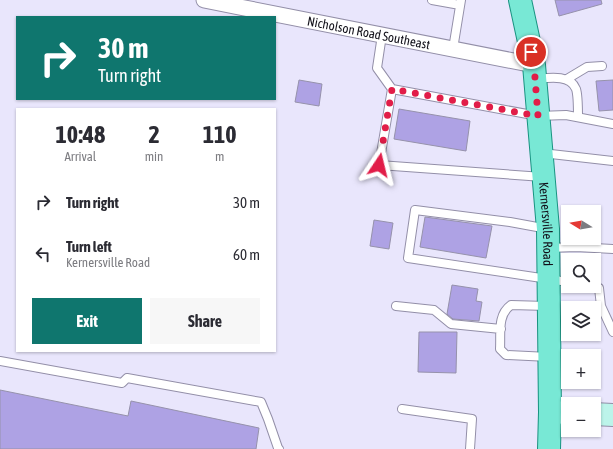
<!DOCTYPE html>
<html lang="en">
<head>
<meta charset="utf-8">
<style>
	:root { --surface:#fff; --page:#f7f7f7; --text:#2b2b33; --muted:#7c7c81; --accent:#0f766e }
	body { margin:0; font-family:"Asap Condensed",sans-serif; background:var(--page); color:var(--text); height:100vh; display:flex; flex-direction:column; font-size:15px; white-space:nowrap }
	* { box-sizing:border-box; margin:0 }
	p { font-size:13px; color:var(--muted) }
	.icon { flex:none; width:22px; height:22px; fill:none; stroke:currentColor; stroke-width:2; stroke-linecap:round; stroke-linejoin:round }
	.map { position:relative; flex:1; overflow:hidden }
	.side { position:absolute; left:16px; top:108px; width:260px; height:244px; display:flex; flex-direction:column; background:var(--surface); border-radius:0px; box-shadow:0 1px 3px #0004 }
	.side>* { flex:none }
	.top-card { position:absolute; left:16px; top:16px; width:260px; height:84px; border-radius:0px; box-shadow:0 1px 3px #0004; background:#0f766e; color:#fff; overflow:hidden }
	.needle { width:26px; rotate:281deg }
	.buttons { position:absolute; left:561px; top:205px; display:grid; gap:8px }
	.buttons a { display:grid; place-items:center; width:40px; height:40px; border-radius:0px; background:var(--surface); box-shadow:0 1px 3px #0004; font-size:20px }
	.pin { position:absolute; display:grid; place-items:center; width:34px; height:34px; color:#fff; margin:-17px; border:2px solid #fff; border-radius:50%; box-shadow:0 1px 4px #0007 }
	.me { position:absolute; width:44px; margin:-22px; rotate:10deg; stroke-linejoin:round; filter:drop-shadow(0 0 3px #0008) }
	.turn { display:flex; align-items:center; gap:14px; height:84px; padding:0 16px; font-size:18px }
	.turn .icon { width:52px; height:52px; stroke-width:2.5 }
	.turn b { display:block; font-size:28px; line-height:34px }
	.eta { display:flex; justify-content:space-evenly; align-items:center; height:68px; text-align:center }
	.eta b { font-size:24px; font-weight:700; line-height:28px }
	.primary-button { display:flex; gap:8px; margin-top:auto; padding:8px 16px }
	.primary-button a { flex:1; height:46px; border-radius:0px; background:var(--accent); color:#fff; font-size:16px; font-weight:700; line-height:46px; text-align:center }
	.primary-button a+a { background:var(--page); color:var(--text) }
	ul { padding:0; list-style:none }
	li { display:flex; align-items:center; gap:12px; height:52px; padding:0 16px }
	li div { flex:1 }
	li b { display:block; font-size:15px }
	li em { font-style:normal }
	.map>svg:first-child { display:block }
	.building { fill:#aea2e4; stroke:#9692ab }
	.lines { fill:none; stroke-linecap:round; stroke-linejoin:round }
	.service-casing { stroke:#938fa8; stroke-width:10 }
	.minor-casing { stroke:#938fa8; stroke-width:17 }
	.secondary-casing { stroke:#938fa8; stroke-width:24 }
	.primary-casing { stroke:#199381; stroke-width:24 }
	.service { stroke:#fff; stroke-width:8 }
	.minor { stroke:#fff; stroke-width:15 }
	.secondary { stroke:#bcf4ea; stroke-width:22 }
	.primary { stroke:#78e8d5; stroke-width:22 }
	.route { stroke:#e11d48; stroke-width:7; stroke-dasharray:0 12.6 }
	.labels { text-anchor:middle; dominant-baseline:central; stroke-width:3; stroke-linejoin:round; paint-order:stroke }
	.street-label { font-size:13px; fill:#111019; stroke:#e9e6fc }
</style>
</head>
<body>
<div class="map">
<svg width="613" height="449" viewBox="0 0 613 449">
	<rect width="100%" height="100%" fill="#e9e6fc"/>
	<!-- building -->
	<path class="building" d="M 555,0 L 601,0 L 602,4 L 559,16 Z
		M 299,80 L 322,84 L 319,106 L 295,102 Z
		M 613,80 L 613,110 L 599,111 L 596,81 Z
		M 399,109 L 470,121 L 466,151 L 394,139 Z
		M 425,217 L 492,226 L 486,258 L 420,247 Z
		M 374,220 L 393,223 L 389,249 L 370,246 Z
		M 452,285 L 478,289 L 476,301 L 482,302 L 479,321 L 453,319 L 447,314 Z
		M 419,332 L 457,332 L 456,373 L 418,372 Z
		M 0,390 L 128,416 L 131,401 L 259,428 L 256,449 L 0,449 Z"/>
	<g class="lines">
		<!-- service casing -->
		<g class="service-casing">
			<path id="service" d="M 432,0 L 460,5
				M 382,35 L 377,68 L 392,89
				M 453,49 L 461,0
				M 536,79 C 548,78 570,74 576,89 C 578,95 578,110 578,117
				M 567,79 L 587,67 L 602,66
				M 542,153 L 613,161
				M 543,177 L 379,165 L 392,89 L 538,116 L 566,115 L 613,124
				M 548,229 L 510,222 L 415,210 L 408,258 L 568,282
				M 549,248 L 576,247 L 613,249
				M 589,286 L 599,288 L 601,306 L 613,332
				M 396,306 L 434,310 L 451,324 L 501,329
				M 547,306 L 511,305 C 497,315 501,333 500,349 L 506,355 L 549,357
				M 0,361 L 122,383 L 127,378 L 261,402 L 268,419 L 278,448 L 279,449
				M 402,409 L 472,419 L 470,449"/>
		</g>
		<!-- minor casing -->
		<g class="minor-casing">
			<g id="minor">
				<path id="s1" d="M 204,0 L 534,65"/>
			</g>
		</g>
		<!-- secondary casing -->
		<g class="secondary-casing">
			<path id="secondary" d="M 550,412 L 568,413
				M 594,414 L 613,415"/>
		</g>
		<!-- primary casing -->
		<g class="primary-casing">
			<g id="primary">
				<path id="s2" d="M 520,0 L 534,65 L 548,229 L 550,412 L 549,449"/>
			</g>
		</g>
		<!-- service -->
		<use href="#service" class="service"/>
		<!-- minor -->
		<use href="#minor" class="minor"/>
		<!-- secondary -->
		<use href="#secondary" class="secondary"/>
		<!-- primary -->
		<use href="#primary" class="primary"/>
	</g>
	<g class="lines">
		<!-- route -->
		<path class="route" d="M 379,165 L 392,89 L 538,116 L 534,65 L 531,52"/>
	</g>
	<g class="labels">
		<!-- street labels -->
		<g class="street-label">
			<text stroke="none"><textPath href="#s1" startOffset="168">Nicholson Road Southeast</textPath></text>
			<text stroke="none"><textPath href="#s2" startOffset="226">Kernersville Road</textPath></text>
		</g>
	</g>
</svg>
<div class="buttons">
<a><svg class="needle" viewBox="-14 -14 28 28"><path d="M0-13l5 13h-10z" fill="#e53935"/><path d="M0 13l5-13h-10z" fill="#7c7c81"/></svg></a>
<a><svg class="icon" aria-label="search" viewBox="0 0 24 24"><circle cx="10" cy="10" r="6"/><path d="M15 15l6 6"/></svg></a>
<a><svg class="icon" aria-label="layers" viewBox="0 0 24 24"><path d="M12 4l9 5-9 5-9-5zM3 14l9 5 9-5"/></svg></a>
<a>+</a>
<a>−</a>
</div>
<div class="pin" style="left:531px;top:52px;background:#d93025"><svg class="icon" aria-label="arrive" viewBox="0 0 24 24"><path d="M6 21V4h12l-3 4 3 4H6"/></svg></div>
<svg class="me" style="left:379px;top:165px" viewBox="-20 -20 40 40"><path d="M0-17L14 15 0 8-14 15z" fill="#e11d48" stroke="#fff" stroke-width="4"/></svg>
<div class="top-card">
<div class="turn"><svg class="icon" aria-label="right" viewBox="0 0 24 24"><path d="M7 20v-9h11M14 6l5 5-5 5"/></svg><div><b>30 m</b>Turn right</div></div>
</div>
<section class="side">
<div class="eta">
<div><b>10:48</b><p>Arrival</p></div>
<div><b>2</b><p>min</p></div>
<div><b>110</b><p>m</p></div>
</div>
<ul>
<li><svg class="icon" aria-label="right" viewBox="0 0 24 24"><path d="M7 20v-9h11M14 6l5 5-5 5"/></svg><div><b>Turn right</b></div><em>30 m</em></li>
<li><svg class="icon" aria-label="left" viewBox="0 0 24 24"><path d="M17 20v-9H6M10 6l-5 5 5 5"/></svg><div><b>Turn left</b><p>Kernersville Road</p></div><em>60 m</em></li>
</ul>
<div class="primary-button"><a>Exit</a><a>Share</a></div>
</section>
</div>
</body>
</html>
